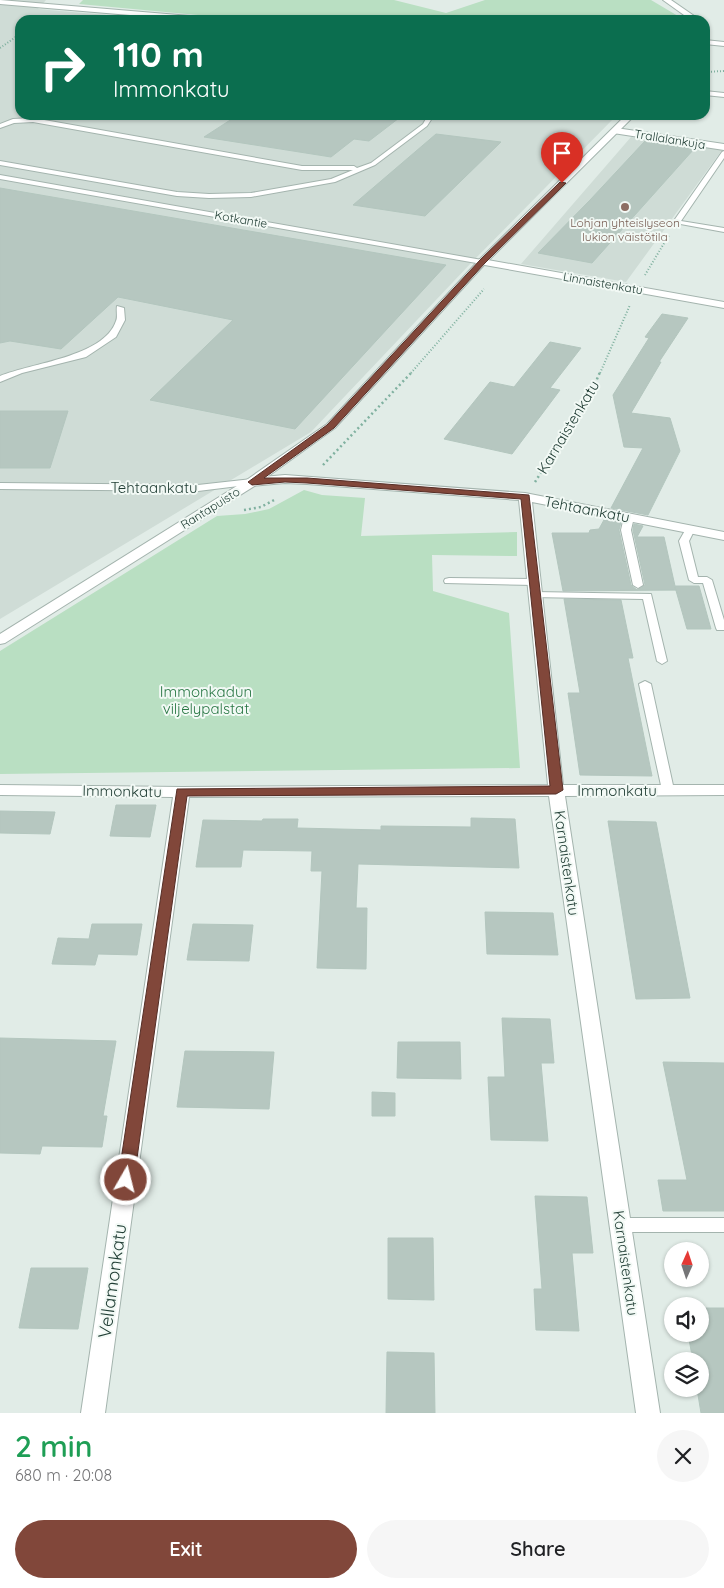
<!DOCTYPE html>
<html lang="en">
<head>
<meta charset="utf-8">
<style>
	:root { --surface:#fff; --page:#f6f6f6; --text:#202124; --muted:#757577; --accent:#81473a }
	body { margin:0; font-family:Quicksand,sans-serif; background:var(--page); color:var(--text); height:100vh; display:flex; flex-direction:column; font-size:19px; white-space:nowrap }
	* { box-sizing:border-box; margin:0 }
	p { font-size:16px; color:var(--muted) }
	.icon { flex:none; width:28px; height:28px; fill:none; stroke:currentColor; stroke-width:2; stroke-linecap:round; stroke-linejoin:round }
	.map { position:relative; height:1413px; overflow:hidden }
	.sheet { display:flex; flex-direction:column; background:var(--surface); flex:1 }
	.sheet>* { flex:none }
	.banner { position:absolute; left:15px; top:15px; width:695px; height:105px; border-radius:15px; box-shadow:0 1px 4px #0004; background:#0b6e4f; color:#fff; overflow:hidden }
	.needle { width:32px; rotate:3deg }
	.tools { position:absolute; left:664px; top:1242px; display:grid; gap:10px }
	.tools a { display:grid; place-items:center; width:45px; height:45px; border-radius:50%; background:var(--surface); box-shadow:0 1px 4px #0004; font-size:25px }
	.pin { position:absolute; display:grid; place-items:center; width:42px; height:42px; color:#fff; margin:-51px -21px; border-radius:50% 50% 50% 0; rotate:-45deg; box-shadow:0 0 5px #0007 }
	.pin .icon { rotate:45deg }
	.me { position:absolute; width:55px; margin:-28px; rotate:8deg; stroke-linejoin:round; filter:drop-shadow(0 0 4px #0008) }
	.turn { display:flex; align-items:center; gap:18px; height:105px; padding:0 15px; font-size:22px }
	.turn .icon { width:65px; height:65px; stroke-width:2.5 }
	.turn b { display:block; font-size:35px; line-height:42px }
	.round { display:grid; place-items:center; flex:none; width:52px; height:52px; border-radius:26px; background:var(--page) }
	.summary { display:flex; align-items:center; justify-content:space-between; height:85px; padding:0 15px }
	h1 { font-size:30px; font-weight:600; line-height:38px; color:#1e9e55 }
	.primary-button { display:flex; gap:10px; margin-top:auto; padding:10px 15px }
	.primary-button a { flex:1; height:58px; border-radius:30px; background:var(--accent); color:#fff; font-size:20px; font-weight:600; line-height:58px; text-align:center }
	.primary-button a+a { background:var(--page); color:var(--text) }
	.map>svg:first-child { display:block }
	.built { fill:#cfdcd6 }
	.green { fill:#b9dfc2 }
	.building { fill:#b6c7c0; stroke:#b3c6be }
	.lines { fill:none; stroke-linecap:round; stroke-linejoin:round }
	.service-casing { stroke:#a4b4ae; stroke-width:2 }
	.minor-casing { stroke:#a4b4ae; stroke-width:2 }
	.tertiary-casing { stroke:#a4b4ae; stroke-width:2 }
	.path-far1 { stroke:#80b1a0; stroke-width:2; stroke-dasharray:1 2; stroke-linecap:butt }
	.path { stroke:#80b1a0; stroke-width:2.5; stroke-dasharray:2 3; stroke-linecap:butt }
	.service { fill:#fff; fill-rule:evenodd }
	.minor { fill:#fff; fill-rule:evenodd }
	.tertiary { fill:#fff; fill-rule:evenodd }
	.route { fill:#81473a; stroke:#542e26 }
	.education-dot { fill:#8d6e63; stroke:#f2f9f5; stroke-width:2 }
	.labels { text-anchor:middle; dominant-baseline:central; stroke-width:4; stroke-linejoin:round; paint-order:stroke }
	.far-street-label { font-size:12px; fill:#213e35; stroke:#f2f9f5 }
	.far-education-label { font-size:12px; fill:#785e54; stroke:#f2f9f5 }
	.street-label { font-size:15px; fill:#213e35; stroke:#f2f9f5 }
	.park-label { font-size:15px; fill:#297744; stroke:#f2f9f5 }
	.near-street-label { font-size:18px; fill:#213e35; stroke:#f2f9f5 }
</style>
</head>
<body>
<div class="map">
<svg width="724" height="1413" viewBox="0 0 724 1413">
	<rect width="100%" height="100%" fill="#e1ece7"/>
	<!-- built -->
	<path class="built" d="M 0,0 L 46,0 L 38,9 L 164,20 L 20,20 L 20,115 L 617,115 L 471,263 L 311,432 L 0,619 Z
		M 631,137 L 722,150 L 626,282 L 521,264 Z"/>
	<!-- green -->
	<path class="green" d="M 83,0 L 394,0 L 446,13 L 485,0 L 651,0 L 678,16 L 680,20 L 252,20 L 79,4 Z
		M 304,490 L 322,495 L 365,498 L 361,536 L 517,532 L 517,556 L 432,555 L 433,591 L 509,613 L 520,768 L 0,774 L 0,651 L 217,516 L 245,514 L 269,509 Z"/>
	<!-- building -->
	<path class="building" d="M 238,115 L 403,115 L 369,141 L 354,139 L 331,157 L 204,137 Z
		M 436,134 L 501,142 L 425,216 L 353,205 Z
		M 645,141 L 694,149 L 592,263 L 538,253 L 590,200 Z
		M 0,188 L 446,265 L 295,429 L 150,400 L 233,320 L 118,297 L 61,349 L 10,341 L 0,343 Z
		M 662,314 L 688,318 L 659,362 L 661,362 L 631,413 L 670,418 L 680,451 L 648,515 L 611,508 L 643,448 L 624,447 L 613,395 L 649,338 L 645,337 Z
		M 550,342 L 581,348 L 550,388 L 560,390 L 512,454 L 444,439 L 490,382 L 514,387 Z
		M 0,411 L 68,411 L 50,468 L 0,468 Z
		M 605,518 L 621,522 L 619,530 L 631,585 L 637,590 L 645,585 L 633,530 L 634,524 L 643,526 L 637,537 L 664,537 L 675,586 L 699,586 L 711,629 L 687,629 L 675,587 L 676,590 L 563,591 L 552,533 L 589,533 L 590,530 L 599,529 Z
		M 564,599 L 621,600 L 633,658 L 628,658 L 652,776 L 580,775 L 568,693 L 580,693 Z
		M 116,805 L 156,805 L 150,837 L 110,836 Z
		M 0,811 L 55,812 L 50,834 L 0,833 Z
		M 471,818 L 515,819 L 519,868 L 358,864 L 356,908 L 367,908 L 366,969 L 317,968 L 322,871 L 311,871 L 312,851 L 243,850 L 241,867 L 196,867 L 203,820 L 262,821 L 263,819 L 298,819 L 297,828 L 381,830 L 381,826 L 471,827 Z
		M 608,821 L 656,822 L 690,998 L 636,999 Z
		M 485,912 L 553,913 L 558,955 L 487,954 Z
		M 92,924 L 142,924 L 137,955 L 98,954 L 95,965 L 52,964 L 58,938 L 89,939 Z
		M 193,924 L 253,925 L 249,961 L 187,960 Z
		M 502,1018 L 550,1019 L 554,1063 L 541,1063 L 548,1141 L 491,1140 L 488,1077 L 505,1077 Z
		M 0,1038 L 116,1041 L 103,1116 L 107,1116 L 102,1147 L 42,1146 L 40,1154 L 0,1153 Z
		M 398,1042 L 460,1042 L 461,1079 L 397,1078 Z
		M 185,1051 L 274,1052 L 269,1109 L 177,1107 Z
		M 663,1062 L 724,1063 L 724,1211 L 663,1211 L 658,1180 L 687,1180 Z
		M 372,1092 L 395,1093 L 395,1116 L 372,1116 Z
		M 535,1196 L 587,1197 L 593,1253 L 572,1253 L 579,1331 L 536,1330 L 534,1289 L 542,1289 Z
		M 388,1238 L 433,1238 L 434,1300 L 388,1299 Z
		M 31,1268 L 88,1268 L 78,1329 L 19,1328 Z
		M 700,1308 L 724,1308 L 724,1413 L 701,1413 L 697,1389 L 700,1389 L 700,1361 L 693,1361 L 688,1334 L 700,1334 Z
		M 387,1352 L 434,1353 L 435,1413 L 386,1413 Z"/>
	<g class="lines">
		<!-- service casing -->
		<g class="service-casing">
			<path id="service" d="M 705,91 L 724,93 L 724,97 L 705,95 Z
				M 428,115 L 434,115 L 427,126 L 375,165 L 335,182 L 251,197 L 209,198 L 177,196 L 0,165 L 0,161 L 177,192 L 209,194 L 251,193 L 331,179 L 353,170 L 302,170 L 33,122 L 14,123 L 0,128 L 0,124 L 13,119 L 33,118 L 302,166 L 354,166 L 357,168 L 371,163 L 423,124 Z
				M 724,151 L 724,158 L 681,221 L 724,228 L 724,232 L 675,223 L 673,222 L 722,152 Z
				M 0,175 L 482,260 L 486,262 L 482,264 L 0,179 Z
				M 117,306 L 124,308 L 125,320 L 116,337 L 86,357 L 22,373 L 0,382 L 0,376 C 31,363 104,357 116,321 C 118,317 116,311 117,306 Z
				M 252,479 L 257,482 L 255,484 L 198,491 L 0,489 L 0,483 L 198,485 Z
				M 629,514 L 634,517 L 631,530 L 643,585 L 638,588 L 633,585 L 621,530 L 624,517 Z
				M 690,526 L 695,529 L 689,541 L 698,577 L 707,577 L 712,580 L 724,620 L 724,630 L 717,630 L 716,628 L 703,583 L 694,583 L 689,580 L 679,541 L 687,527 Z
				M 449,578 L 534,579 L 539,582 L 534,585 L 445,583 L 444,581 L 445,579 Z
				M 535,592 L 651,594 L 667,661 L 662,664 L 657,661 L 643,599 L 531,597 L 530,595 L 531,593 Z
				M 645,681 L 651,684 L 674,790 L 668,794 L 662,790 L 639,684 Z
				M 620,1218 L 724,1218 L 724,1232 L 620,1232 L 614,1230 L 612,1225 L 614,1220 Z"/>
		</g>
		<!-- minor casing -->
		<g class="minor-casing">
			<path id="minor" d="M 0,0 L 214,18 L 218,20 L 189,20 L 0,4 Z
				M 705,40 L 724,42 L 724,46 L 705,44 Z
				M 616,128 L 724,144 L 724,150 L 613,133 L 613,129 Z
				M 482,259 L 724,302 L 724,308 L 479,264 L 479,260 Z
				M 285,475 L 525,493 L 724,532 L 724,540 L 532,502 L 563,785 L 724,785 L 724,795 L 565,796 L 660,1413 L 636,1413 L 549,796 L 189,797 L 105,1413 L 81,1413 L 173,797 L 0,795 L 0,785 L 182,787 L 548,785 L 519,500 L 307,484 L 285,483 L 252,486 L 246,482 L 252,478 Z"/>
		</g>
		<!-- tertiary casing -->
		<g class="tertiary-casing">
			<path id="tertiary" d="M 663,0 L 671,0 L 700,20 L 691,20 Z
				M 705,30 L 709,32 L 709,36 L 705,38 Z
				M 626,115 L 635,115 L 485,264 L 335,428 L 256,485 L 5,643 L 0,644 L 0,634 L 248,479 L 327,424 L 479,260 Z"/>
		</g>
		<!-- path-far1 -->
		<path class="path-far1" d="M 0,48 L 20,34
			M 705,72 L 724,71
			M 645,275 L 669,235
			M 411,373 L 484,289
			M 600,373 L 630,305"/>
		<!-- path -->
		<path class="path" d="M 323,465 L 412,372
			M 535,482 L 592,391 L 600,372
			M 244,510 L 261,507 L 276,499"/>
		<!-- service -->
		<use href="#service" class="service"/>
		<!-- minor -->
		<use href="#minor" class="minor"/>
		<!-- tertiary -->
		<use href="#tertiary" class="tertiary"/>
	</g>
	<!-- route -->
	<path class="route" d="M 560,182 L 566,183 L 485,263 L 334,428 L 264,478 L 307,478 L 529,495 L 563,790 L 556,794 L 187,796 L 134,1180 L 132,1185 L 126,1187 L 121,1185 L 118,1180 L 177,789 L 550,786 L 521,499 L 307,483 L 285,482 L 252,485 L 248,482 L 327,425 L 480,260 Z"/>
	<!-- markers -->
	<circle class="education-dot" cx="625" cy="207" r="5"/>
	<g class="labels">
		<!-- far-street labels -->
		<g class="far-street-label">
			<text transform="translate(670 139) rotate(9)">Trallalankuja</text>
			<text transform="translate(241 219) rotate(10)">Kotkantie</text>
			<text transform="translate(603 283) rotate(10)">Linnaistenkatu</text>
			<text transform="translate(210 508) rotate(-32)">Rantapuisto</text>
		</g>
		<!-- far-education labels -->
		<g class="far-education-label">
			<text x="625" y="222">Lohjan yhteislyseon<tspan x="625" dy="14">lukion väistötila</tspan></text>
		</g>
		<!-- street labels -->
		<g class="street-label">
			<text transform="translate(568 427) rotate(-59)">Karnaistenkatu</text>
			<text x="154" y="487">Tehtaankatu</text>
			<text transform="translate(587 509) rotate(11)">Tehtaankatu</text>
			<text x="617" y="790">Immonkatu</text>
			<text transform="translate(122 791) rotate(1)">Immonkatu</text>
			<text transform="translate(567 863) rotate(82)">Karnaistenkatu</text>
			<text transform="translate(626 1263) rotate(82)">Karnaistenkatu</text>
		</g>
		<!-- park labels -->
		<g class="park-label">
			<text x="206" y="691">Immonkadun<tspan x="206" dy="17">viljelypalstat</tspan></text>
		</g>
		<!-- near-street labels -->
		<g class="near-street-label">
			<text transform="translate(112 1281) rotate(-82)">Vellamonkatu</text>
		</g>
	</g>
</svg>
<div class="tools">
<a><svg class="needle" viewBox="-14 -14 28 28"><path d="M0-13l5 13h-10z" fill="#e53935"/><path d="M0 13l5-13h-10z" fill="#757577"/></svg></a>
<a><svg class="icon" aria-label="sound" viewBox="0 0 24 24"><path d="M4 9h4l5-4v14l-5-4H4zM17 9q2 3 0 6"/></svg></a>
<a><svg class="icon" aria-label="layers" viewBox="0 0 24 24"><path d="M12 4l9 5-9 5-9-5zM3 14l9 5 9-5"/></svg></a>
</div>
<div class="pin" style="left:562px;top:183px;background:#d93025"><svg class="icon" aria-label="arrive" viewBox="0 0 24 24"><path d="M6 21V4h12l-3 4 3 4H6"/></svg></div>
<svg class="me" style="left:126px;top:1180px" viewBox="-20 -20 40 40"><circle r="17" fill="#81473a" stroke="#fff" stroke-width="3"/><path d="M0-11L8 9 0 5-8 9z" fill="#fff"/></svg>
<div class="banner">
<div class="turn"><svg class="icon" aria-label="right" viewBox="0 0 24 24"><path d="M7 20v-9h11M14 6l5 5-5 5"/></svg><div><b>110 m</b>Immonkatu</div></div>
</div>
</div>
<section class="sheet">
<div class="summary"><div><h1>2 min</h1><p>680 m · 20:08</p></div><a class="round"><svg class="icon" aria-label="close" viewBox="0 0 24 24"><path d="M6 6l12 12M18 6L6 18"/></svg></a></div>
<div class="primary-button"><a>Exit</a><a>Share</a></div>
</section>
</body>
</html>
